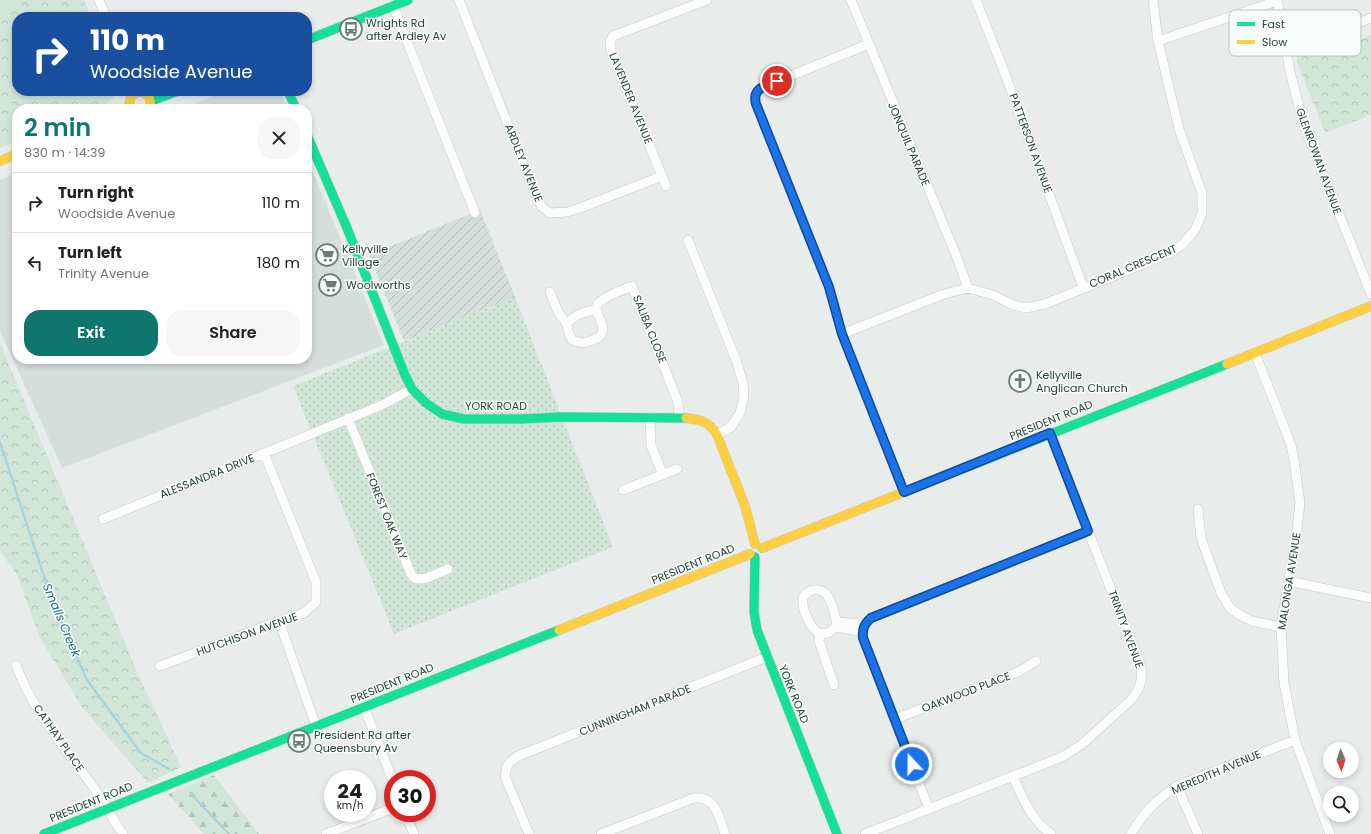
<!DOCTYPE html>
<html lang="en">
<head>
<meta charset="utf-8">
<style>
	:root { --surface:#fff; --page:#f6f6f6; --text:#202124; --muted:#757577; --line:#e0e0e0; --accent:#0f766e }
	body { margin:0; font-family:Poppins,sans-serif; background:var(--page); color:var(--text); height:100vh; display:flex; flex-direction:column; font-size:15px; white-space:nowrap }
	* { box-sizing:border-box; margin:0 }
	p { font-size:13px; color:var(--muted) }
	.icon { flex:none; width:22px; height:22px; fill:none; stroke:currentColor; stroke-width:2; stroke-linecap:round; stroke-linejoin:round }
	.map { position:relative; flex:1; overflow:hidden }
	.details { position:absolute; left:12px; top:104px; width:300px; height:260px; display:flex; flex-direction:column; background:var(--surface); border-radius:16px; box-shadow:0 2px 6px #0003 }
	.details>* { flex:none }
	.guide { position:absolute; left:12px; top:12px; width:300px; height:84px; border-radius:16px; box-shadow:0 2px 6px #0003; background:#1a4fa0; color:#fff; overflow:hidden }
	.needle { width:26px; rotate:178deg }
	.controls { position:absolute; left:1323px; top:742px; display:grid; gap:8px }
	.controls a { display:grid; place-items:center; width:36px; height:36px; border-radius:50%; background:var(--surface); box-shadow:0 2px 6px #0003; font-size:20px }
	.speed { position:absolute; left:324px; top:770px; display:flex; gap:8px; font-size:20px; font-weight:700; text-align:center }
	.speed>* { display:grid; place-content:center; width:52px; height:52px; border-radius:50%; background:var(--surface); box-shadow:0 2px 6px #0003; line-height:1 }
	.speed small { font-size:10px; font-weight:400 }
	.speed .limit { border:6px solid #d22; background:#fff; color:#111 }
	.pin { position:absolute; display:grid; place-items:center; width:34px; height:34px; color:#fff; margin:-17px; border:2px solid #fff; border-radius:50%; box-shadow:0 1px 4px #0007 }
	.me { position:absolute; width:44px; margin:-22px; rotate:339deg; stroke-linejoin:round; filter:drop-shadow(0 0 3px #0008) }
	.turn { display:flex; align-items:center; gap:14px; height:84px; padding:0 12px; font-size:18px }
	.turn .icon { width:52px; height:52px; stroke-width:2.5 }
	.turn b { display:block; font-size:28px; line-height:34px }
	.round { display:grid; place-items:center; flex:none; width:42px; height:42px; border-radius:16px; background:var(--page) }
	.overview { display:flex; align-items:center; justify-content:space-between; height:68px; padding:0 12px }
	h1 { font-size:24px; font-weight:600; line-height:30px; color:var(--accent) }
	.cta { display:flex; gap:8px; margin-top:auto; padding:8px 12px }
	.cta a { flex:1; height:46px; border-radius:16px; background:var(--accent); color:#fff; font-size:16px; font-weight:600; line-height:46px; text-align:center }
	.cta a+a { background:var(--page); color:var(--text) }
	ul { padding:0; list-style:none }
	li { display:flex; align-items:center; gap:12px; height:60px; padding:0 12px; border-top:1px solid var(--line) }
	li div { flex:1 }
	li b { display:block; font-size:15px }
	li em { font-style:normal }
	.map>svg:first-child { display:block }
	.built { fill:#d6dedb }
	.industrial { fill:url(#industrial-furrows) }
	.grass { fill:url(#grass-dots) }
	.forest { fill:url(#forest-firs) }
	.park { fill:url(#park-crowns) }
	.pitch { fill:#d1e6d8 }
	.lines { fill:none; stroke-linecap:round; stroke-linejoin:round }
	.stream { stroke:#a9d4db; stroke-width:2.5 }
	.street-casing { stroke:#c5cac8; stroke-width:10 }
	.fast-casing { stroke:#c3cbc8; stroke-width:10 }
	.slow-casing { stroke:#c3cbc8; stroke-width:10 }
	.street { stroke:#fcfcfc; stroke-width:9 }
	.fast { stroke:#16e098; stroke-width:9 }
	.slow { stroke:#ffcf43; stroke-width:9 }
	.route-casing { stroke:#114b97; stroke-width:10 }
	.route { stroke:#1a73e8; stroke-width:7 }
	.labels { text-anchor:middle; dominant-baseline:central; stroke-width:3; stroke-linejoin:round; paint-order:stroke }
	.poi-label { font-size:11px; fill:#24423a; stroke:#f7fbf9; text-anchor:start }
	.street-label { font-size:11px; fill:#24423a; stroke:#f7fbf9 }
	.water-label { font-size:12px; font-style:italic; fill:#1c6f80; stroke:#f7fbf9 }
	.key { fill:#f7fbf9; stroke:#b8c4c0; stroke-width:1 }
	.key-label { font-size:11px; fill:#24423a }
</style>
</head>
<body>
<div class="map">
<svg width="1371" height="834" viewBox="0 0 1371 834">
	<defs>
		<pattern id="industrial-furrows" width="10" height="10" patternUnits="userSpaceOnUse"><rect width="10" height="10" fill="#d6dedb"/><path d="M-1 1l2-2M0 10L10 0M9 11l2-2" fill="none" stroke="#b8c0bd"/></pattern>
		<pattern id="grass-dots" width="8" height="8" patternUnits="userSpaceOnUse"><rect width="8" height="8" fill="#d1e6d8"/><path d="M2 2h.1M6 6h.1" fill="none" stroke="#b3c6ba" stroke-width="1.8" stroke-linecap="round"/></pattern>
		<pattern id="forest-firs" width="22" height="20" patternUnits="userSpaceOnUse"><rect width="22" height="20" fill="#d1e6d8"/><path d="M5 1l3.5 6h-7zM16 11l3.5 6h-7z" fill="#b3c6ba"/></pattern>
		<pattern id="park-crowns" width="20" height="18" patternUnits="userSpaceOnUse"><rect width="20" height="18" fill="#d1e6d8"/><path d="M2 6a3 3 0 1 1 6 0M12 15a3 3 0 1 1 6 0" fill="none" stroke="#b3c6ba"/></pattern>
	</defs>
	<rect width="100%" height="100%" fill="#e8edeb"/>
	<!-- built -->
	<path class="built" d="M 226,91 L 280,91 L 287,109 L 180,109 Z
		M 307,157 L 384,345 L 62,468 L 0,331 L 0,180 L 17,173 L 17,359 L 307,359 Z"/>
	<!-- industrial -->
	<path class="industrial" d="M 480,210 L 515,297 L 404,341 L 369,255 Z"/>
	<!-- grass -->
	<path class="grass" d="M 515,297 L 613,547 L 394,634 L 293,386 Z"/>
	<!-- forest -->
	<path class="forest" d="M 214,775 L 259,834 L 204,834 L 168,794 Z"/>
	<!-- park -->
	<path class="park" d="M 0,0 L 84,0 L 91,17 L 17,17 L 17,91 L 115,91 L 113,98 L 107,103 L 92,109 L 17,109 L 17,141 L 0,148 Z
		M 1371,35 L 1371,115 L 1325,133 L 1296,59 L 1301,52 L 1327,43 L 1332,51 Z
		M 0,343 L 138,674 L 181,767 L 148,783 L 82,707 L 40,638 L 17,575 L 0,551 Z"/>
	<!-- pitch -->
	<path class="pitch" d="M 0,0 L 25,0 L 4,17 L 0,17 Z"/>
	<g class="lines">
		<!-- stream -->
		<path class="stream" d="M 0,442 L 50,595 L 87,680 L 141,753 L 169,769
			M 190,793 L 229,834"/>
		<!-- street casing -->
		<g class="street-casing">
			<path id="street" d="M 99,0 L 106,17
				M 459,0 L 529,178 L 542,207 L 550,213 L 567,212 L 580,208 L 662,176
				M 851,0 L 958,260 L 968,288
				M 976,0 L 1007,79 L 1083,287
				M 1277,0 L 1290,71 L 1303,123 L 1371,294
				M 393,6 L 475,213
				M 1158,41 L 1277,1
				M 869,44 L 763,87 C 755,91 754,96 756,104 L 829,287 L 842,334 L 904,492
				M 1287,52 L 1371,18
				M 666,186 L 611,50 L 610,42 L 613,36 L 707,0
				M 688,240 L 736,360 L 743,383 L 744,397 L 740,413 L 731,427 L 717,435
				M 550,292 C 555,304 558,316 568,324
				M 596,310 C 590,310 586,312 580,314 C 565,321 565,326 572,340 C 580,344 585,343 593,340 C 615,332 593,316 597,305 C 601,297 624,290 632,286 L 678,402 L 679,417
				M 842,334 L 944,294 L 968,288 L 993,295 L 1013,305 L 1026,308 L 1045,304 L 1170,253 L 1183,244 L 1195,230 L 1202,213 L 1202,193 L 1179,129 L 1158,41 L 1153,0
				M 1255,353 L 1281,419 L 1291,445 L 1294,460 L 1300,503 L 1296,537 L 1281,627 L 1284,683 L 1295,740 L 1330,834
				M 650,417 L 651,445 L 663,475
				M 348,418 L 411,574 L 414,578 L 419,579 L 427,578 L 448,569
				M 623,490 L 677,469
				M 1198,509 L 1201,538 L 1221,593 L 1230,608 L 1240,615 L 1252,621 L 1281,627
				M 103,519 L 382,405 L 412,389
				M 1288,581 L 1371,598
				M 812,590 C 816,590 819,589 822,591 C 831,595 837,618 836,627 L 828,633 L 820,634 C 811,630 799,605 804,596 C 806,593 809,592 812,590 Z
				M 279,621 L 316,726
				M 837,622 L 864,624
				M 837,627 L 863,632
				M 820,634 L 819,641 L 834,685
				M 16,665 C 31,708 67,751 94,788 C 105,803 112,819 123,834
				M 160,666 L 279,621 L 304,613 L 316,602 L 316,582 L 264,453
				M 364,707 L 393,781
				M 895,719 L 1020,671 L 1036,661
				M 1013,777 C 1023,798 1031,820 1051,834
				M 1177,786 L 1198,834
				M 929,809 L 863,638 L 864,624 L 871,618 L 1088,531
				M 405,813 L 414,834
				M 326,834 L 393,808
				M 529,834 L 506,779 C 504,767 509,762 518,756 L 767,657
				M 601,834 L 694,798 C 716,796 719,817 725,834
				M 865,834 L 1062,757 L 1081,745 L 1131,700 C 1140,690 1144,678 1140,664 L 1050,433
				M 1131,834 C 1144,812 1156,800 1177,786 L 1295,740"/>
		</g>
		<!-- fast casing -->
		<g class="fast-casing">
			<path id="fast" d="M 307,40 L 408,0
				M 288,91 L 296,109
				M 151,101 L 178,91
				M 307,135 L 347,228 L 405,375 L 412,389 L 426,403 L 442,414 L 464,419 L 520,419 L 561,417 L 686,418
				M 917,487 L 1227,364
				M 755,557 L 754,612 L 757,630 L 837,834
				M 44,834 L 559,630"/>
		</g>
		<!-- slow casing -->
		<g class="slow-casing">
			<path id="slow" d="M 130,109 C 126,86 154,86 150,109
				M 0,161 L 17,154
				M 1227,364 L 1371,306
				M 686,418 C 701,420 709,421 717,435 L 745,506 L 755,544
				M 762,548 L 917,487
				M 559,630 L 750,554"/>
		</g>
		<!-- street -->
		<use href="#street" class="street"/>
		<!-- fast -->
		<use href="#fast" class="fast"/>
		<!-- slow -->
		<use href="#slow" class="slow"/>
	</g>
	<g class="lines">
		<!-- route casing -->
		<g class="route-casing">
			<path id="route" d="M 777,81 C 764,87 752,88 756,104 L 829,287 L 842,334 L 904,492 L 1050,433 L 1088,531 L 871,618 C 864,624 862,629 863,638 L 912,764"/>
		</g>
		<!-- route -->
		<use href="#route" class="route"/>
	</g>
	<!-- icons -->
	<defs>
		<g id="bus-ring" transform="scale(1.15)"><circle r="9.5" fill="#f7fbf9" stroke="#697e78" stroke-width="1.5"/><path d="M-5-6H5V4H4V6H2V4H-2V6H-4V4H-5ZM-3.5-4V0h7V-4ZM-3.5 1.2v1.5H-2V1.2ZM2 1.2v1.5H3.5V1.2Z" fill="#697e78"/></g>
		<g id="supermarket-ring" transform="scale(1.15)"><circle r="9.5" fill="#f7fbf9" stroke="#697e78" stroke-width="1.5"/><path d="M-6-5.5h2.5l.6 2H6L4.5 2H-2.5L-4.4-4H-6ZM-1.5 3.2a1.3 1.3 0 1 0 .1 0ZM3 3.2a1.3 1.3 0 1 0 .1 0Z" fill="#697e78"/></g>
		<g id="church-ring" transform="scale(1.15)"><circle r="9.5" fill="#f7fbf9" stroke="#697e78" stroke-width="1.5"/><path d="M-1.2-6h2.4v3.5h3.3v2.4h-3.3V6h-2.4V-.1h-3.3v-2.4h3.3Z" fill="#697e78"/></g>
	</defs>
	<g fill-rule="evenodd">
		<use href="#bus-ring" x="351" y="29"/>
		<use href="#supermarket-ring" x="327" y="255"/>
		<use href="#supermarket-ring" x="330" y="285"/>
		<use href="#church-ring" x="1020" y="381"/>
		<use href="#bus-ring" x="299" y="741"/>
	</g>
	<g class="labels">
		<!-- poi labels -->
		<g class="poi-label">
			<text x="366" y="23">Wrights Rd<tspan x="366" dy="13">after Ardley Av</tspan></text>
			<text x="342" y="249">Kellyville<tspan x="342" dy="13">Village</tspan></text>
			<text x="346" y="285">Woolworths</text>
			<text x="1036" y="375">Kellyville<tspan x="1036" dy="13">Anglican Church</tspan></text>
			<text x="314" y="735">President Rd after<tspan x="314" dy="13">Queensbury Av</tspan></text>
		</g>
		<!-- street labels -->
		<g class="street-label">
			<text transform="translate(631 98) rotate(68)">LAVENDER AVENUE</text>
			<text transform="translate(1031 143) rotate(70)">PATTERSON AVENUE</text>
			<text transform="translate(909 144) rotate(67)">JONQUIL PARADE</text>
			<text transform="translate(1319 161) rotate(70)">GLENROWAN AVENUE</text>
			<text transform="translate(524 163) rotate(68)">ARDLEY AVENUE</text>
			<text transform="translate(1133 266) rotate(-23)">CORAL CRESCENT</text>
			<text transform="translate(650 329) rotate(68)">SALIBA CLOSE</text>
			<text x="496" y="406">YORK ROAD</text>
			<text transform="translate(1051 420) rotate(-22)">PRESIDENT ROAD</text>
			<text transform="translate(207 476) rotate(-22)">ALESSANDRA DRIVE</text>
			<text transform="translate(387 516) rotate(68)">FOREST OAK WAY</text>
			<text transform="translate(693 564) rotate(-22)">PRESIDENT ROAD</text>
			<text transform="translate(1289 581) rotate(-81)">MALONGA AVENUE</text>
			<text transform="translate(1126 629) rotate(70)">TRINITY AVENUE</text>
			<text transform="translate(247 634) rotate(-20)">HUTCHISON AVENUE</text>
			<text transform="translate(392 683) rotate(-22)">PRESIDENT ROAD</text>
			<text transform="translate(966 692) rotate(-21)">OAKWOOD PLACE</text>
			<text transform="translate(794 694) rotate(68)">YORK ROAD</text>
			<text transform="translate(635 710) rotate(-22)">CUNNINGHAM PARADE</text>
			<text transform="translate(59 738) rotate(55)">CATHAY PLACE</text>
			<text transform="translate(1216 772) rotate(-23)">MEREDITH AVENUE</text>
			<text transform="translate(91 802) rotate(-22)">PRESIDENT ROAD</text>
		</g>
		<!-- water labels -->
		<g class="water-label">
			<text transform="translate(62 620) rotate(67)">Smalls Creek</text>
		</g>
	</g>
	<!-- legend -->
	<rect x="1229" y="10" width="132" height="46" rx="6" class="key"/>
	<rect x="1237" y="22" width="18" height="4" fill="#16e098"/>
	<rect x="1237" y="40" width="18" height="4" fill="#ffcf43"/>
	<g class="key-label">
		<text x="1262" y="28">Fast</text>
		<text x="1262" y="46">Slow</text>
	</g>
</svg>
<div class="controls">
<a><svg class="needle" viewBox="-14 -14 28 28"><path d="M0-13l5 13h-10z" fill="#e53935"/><path d="M0 13l5-13h-10z" fill="#757577"/></svg></a>
<a><svg class="icon" aria-label="search" viewBox="0 0 24 24"><circle cx="10" cy="10" r="6"/><path d="M15 15l6 6"/></svg></a>
</div>
<div class="speed"><div>24<small>km/h</small></div><div class="limit">30</div></div>
<div class="pin" style="left:777px;top:81px;background:#d93025"><svg class="icon" aria-label="arrive" viewBox="0 0 24 24"><path d="M6 21V4h12l-3 4 3 4H6"/></svg></div>
<svg class="me" style="left:912px;top:764px" viewBox="-20 -20 40 40"><circle r="17" fill="#1a73e8" stroke="#fff" stroke-width="3"/><path d="M0-11L8 9 0 5-8 9z" fill="#fff"/></svg>
<div class="guide">
<div class="turn"><svg class="icon" aria-label="right" viewBox="0 0 24 24"><path d="M7 20v-9h11M14 6l5 5-5 5"/></svg><div><b>110 m</b>Woodside Avenue</div></div>
</div>
<section class="details">
<div class="overview"><div><h1>2 min</h1><p>830 m · 14:39</p></div><a class="round"><svg class="icon" aria-label="close" viewBox="0 0 24 24"><path d="M6 6l12 12M18 6L6 18"/></svg></a></div>
<ul>
<li><svg class="icon" aria-label="right" viewBox="0 0 24 24"><path d="M7 20v-9h11M14 6l5 5-5 5"/></svg><div><b>Turn right</b><p>Woodside Avenue</p></div><em>110 m</em></li>
<li><svg class="icon" aria-label="left" viewBox="0 0 24 24"><path d="M17 20v-9H6M10 6l-5 5 5 5"/></svg><div><b>Turn left</b><p>Trinity Avenue</p></div><em>180 m</em></li>
</ul>
<div class="cta"><a>Exit</a><a>Share</a></div>
</section>
</div>
</body>
</html>
